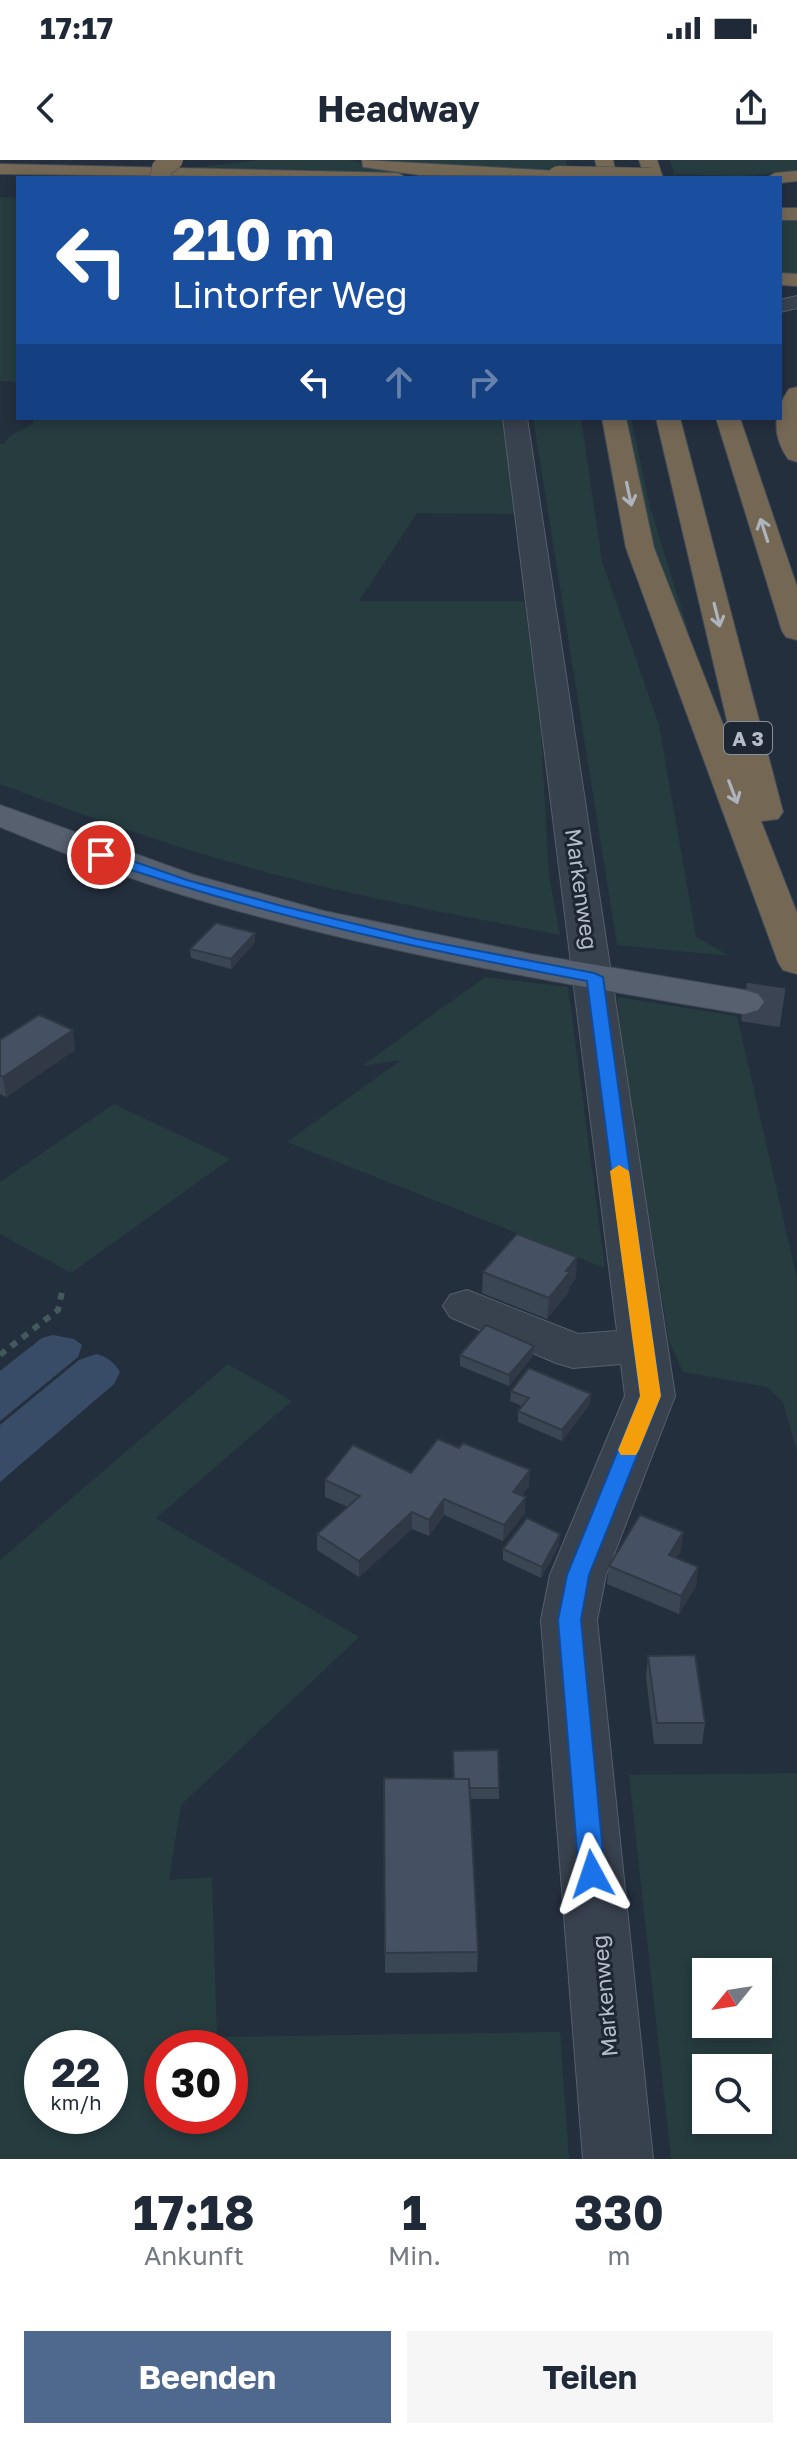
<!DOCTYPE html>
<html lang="de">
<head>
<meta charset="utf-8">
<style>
	:root { --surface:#fff; --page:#f6f6f7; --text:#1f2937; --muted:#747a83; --accent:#4f688e }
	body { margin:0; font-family:"Golos Text",sans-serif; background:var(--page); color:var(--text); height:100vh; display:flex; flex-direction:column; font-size:30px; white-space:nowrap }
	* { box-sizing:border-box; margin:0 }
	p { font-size:26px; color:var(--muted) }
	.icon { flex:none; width:44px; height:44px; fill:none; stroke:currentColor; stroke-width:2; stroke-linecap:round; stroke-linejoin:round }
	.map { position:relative; height:1999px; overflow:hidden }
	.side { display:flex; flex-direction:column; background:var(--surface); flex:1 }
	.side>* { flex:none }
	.banner { position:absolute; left:16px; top:16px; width:766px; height:244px; border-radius:0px; box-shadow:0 4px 12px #0003; background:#1a4fa0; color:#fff; overflow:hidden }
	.needle { width:52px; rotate:240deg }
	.fabs { position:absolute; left:692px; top:1798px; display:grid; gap:16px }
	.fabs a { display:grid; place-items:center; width:80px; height:80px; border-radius:0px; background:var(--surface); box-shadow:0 4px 12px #0003; font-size:40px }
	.speed { position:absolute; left:24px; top:1870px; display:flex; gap:16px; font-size:40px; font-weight:700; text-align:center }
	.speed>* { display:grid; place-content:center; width:104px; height:104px; border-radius:50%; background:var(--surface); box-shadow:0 4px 12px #0003; line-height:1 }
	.speed small { font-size:20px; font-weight:400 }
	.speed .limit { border:12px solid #d22; background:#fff; color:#111 }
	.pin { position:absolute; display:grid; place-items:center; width:68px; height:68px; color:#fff; margin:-34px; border:4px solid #fff; border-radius:50%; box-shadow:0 2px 8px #0007 }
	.me { position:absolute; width:88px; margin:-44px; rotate:355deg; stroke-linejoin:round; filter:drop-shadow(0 0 6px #0008) }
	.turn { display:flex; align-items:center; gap:28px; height:168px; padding:0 24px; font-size:36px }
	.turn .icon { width:104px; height:104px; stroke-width:2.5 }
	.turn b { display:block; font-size:56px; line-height:68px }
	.lanes { display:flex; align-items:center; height:76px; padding:0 24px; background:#0003; justify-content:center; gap:40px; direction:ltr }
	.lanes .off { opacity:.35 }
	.eta { display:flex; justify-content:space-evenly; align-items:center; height:136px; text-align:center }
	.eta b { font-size:48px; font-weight:700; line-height:56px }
	.primary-button { display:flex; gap:16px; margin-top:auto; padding:16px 24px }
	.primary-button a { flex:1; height:92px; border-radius:0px; background:var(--accent); color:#fff; font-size:32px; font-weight:700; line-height:92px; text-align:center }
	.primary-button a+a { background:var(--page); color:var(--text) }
	.status { display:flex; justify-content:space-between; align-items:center; height:56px; padding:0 40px; background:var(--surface); direction:ltr }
	.status svg { height:22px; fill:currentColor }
	header { display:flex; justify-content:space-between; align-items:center; height:104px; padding:0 24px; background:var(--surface); font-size:36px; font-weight:700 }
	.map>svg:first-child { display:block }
	.green { fill:#263c3f; fill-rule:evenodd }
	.water { fill:#394c67 }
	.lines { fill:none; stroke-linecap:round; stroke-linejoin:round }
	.major-tunnel { stroke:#3a4453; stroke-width:39; stroke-dasharray:39 20; stroke-linecap:butt }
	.minor-casing { stroke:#565f6c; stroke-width:2 }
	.major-casing { stroke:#414a57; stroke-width:2 }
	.highway-casing { stroke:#434c59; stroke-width:2 }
	.path { stroke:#44595c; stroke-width:6; stroke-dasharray:7 7; stroke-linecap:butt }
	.minor { fill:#38414e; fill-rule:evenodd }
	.major { fill:#56606e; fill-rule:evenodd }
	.highway { fill:#746855; fill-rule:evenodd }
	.highway-bridge-casing { stroke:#434c59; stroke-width:21; stroke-linecap:butt }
	.highway-bridge { stroke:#746855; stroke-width:20 }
	.wall { fill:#3b4654 }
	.shaded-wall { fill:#303945 }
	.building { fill:#455162; stroke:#303945; stroke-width:2 }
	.oneway { stroke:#aeb4bd }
	.route { fill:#1a73e8; stroke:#114b97; stroke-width:2 }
	.slow { fill:#f59e0b }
	.labels { text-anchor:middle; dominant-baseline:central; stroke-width:6; stroke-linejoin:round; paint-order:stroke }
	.shield { fill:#1d2633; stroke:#878f9c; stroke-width:2 }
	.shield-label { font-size:20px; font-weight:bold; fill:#b4bcc9 }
	.street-label { font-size:22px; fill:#b4bcc9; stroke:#1d2633 }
</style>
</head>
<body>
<div class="status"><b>17:17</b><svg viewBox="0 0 49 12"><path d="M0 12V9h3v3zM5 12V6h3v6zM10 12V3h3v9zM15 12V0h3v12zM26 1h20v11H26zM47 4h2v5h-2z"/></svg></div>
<header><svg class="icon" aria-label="back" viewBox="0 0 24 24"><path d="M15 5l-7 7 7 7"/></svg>Headway<svg class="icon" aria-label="share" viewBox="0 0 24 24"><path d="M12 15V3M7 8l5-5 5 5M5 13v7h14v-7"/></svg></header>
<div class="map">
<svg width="797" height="1999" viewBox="0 0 797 1999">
	<rect width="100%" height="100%" fill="#242f3e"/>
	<!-- green -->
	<path class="green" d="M 259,0 L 349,0 L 387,11 L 431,15 L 194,8 Z
		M 379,0 L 566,0 L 568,10 L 416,7 Z
		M 670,0 L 797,0 L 797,11 L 742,16 L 674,14 Z
		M 0,37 L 18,38 L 18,222 L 0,221 Z
		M 780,60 L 797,60 L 797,115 L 780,113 Z
		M 36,258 L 504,258 L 515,354 L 417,353 L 359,441 L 524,441 L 540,554 L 549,715 L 560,775 C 448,753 335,733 226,701 C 149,679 75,652 0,624 L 0,284 L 4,284 C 11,270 29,271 36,258 Z
		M 533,258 L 581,258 L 602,401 L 659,565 L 696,777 L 730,796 L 617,785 Z
		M 620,258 L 631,258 L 650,347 L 689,473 L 679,473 L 645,378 Z
		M 485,817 L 568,827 L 605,1108 L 287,982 L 401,900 L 362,906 Z
		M 617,837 L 737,856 L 797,1119 L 797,1292 L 783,1242 L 767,1227 L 683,1212 L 669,1181 L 623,895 Z
		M 114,944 L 230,999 L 71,1113 L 0,1074 L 0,1022 Z
		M 228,1204 L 292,1241 L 156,1358 L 359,1477 L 181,1645 L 169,1720 L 212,1717 L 217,1877 L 560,1872 L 569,1999 L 0,1999 L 0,1400 ZM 42,1888 L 110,1888 L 110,1956 L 42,1956 ZM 162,1888 L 230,1888 L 230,1956 L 162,1956 Z
		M 797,1613 L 797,1999 L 671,1999 L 629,1615 ZM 706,1812 L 758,1812 L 758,1864 L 706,1864 ZM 706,1908 L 758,1908 L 758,1960 L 706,1960 Z"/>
	<!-- water -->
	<path class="water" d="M 53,1175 L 74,1179 L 82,1185 L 78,1197 L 0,1261 L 0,1211 L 42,1178 Z
		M 96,1194 C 108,1197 114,1202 120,1212 L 114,1224 L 0,1322 L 0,1265 L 79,1200 Z"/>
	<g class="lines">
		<!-- major-tunnel -->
		<path class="major-tunnel" d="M 744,842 L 797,850"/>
		<!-- minor casing -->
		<g class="minor-casing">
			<path id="minor" d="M 797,136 L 797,148 L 780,152 L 780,140 Z
				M 503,258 L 527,258 L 675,1236 L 606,1415 L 597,1460 L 653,1999 L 583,1999 L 541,1460 L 550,1415 L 625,1236 L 621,1204 L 573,1208 L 556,1203 L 450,1157 L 443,1146 L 450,1135 L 467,1130 L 578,1174 L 617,1171 Z"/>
		</g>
		<!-- major casing -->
		<g class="major-casing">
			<path id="major" d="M 0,645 L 194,715 L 324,751 L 531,794 L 744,830 L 758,834 L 764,842 L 758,850 L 744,854 C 551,822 357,789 170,731 C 112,713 56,690 0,667 Z"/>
		</g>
		<!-- highway casing -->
		<g class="highway-casing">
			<path id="highway" d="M 362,0 L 558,11 L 567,16 L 419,15 L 363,7 Z
				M 595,0 L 613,0 L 617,18 L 599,18 Z
				M 639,0 L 657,0 L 663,18 L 645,18 Z
				M 0,4 L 398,13 L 407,18 L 0,14 Z
				M 797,11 L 797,21 L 780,23 L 780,18 L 766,18 L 775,13 Z
				M 780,48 L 797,48 L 797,60 L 780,60 Z
				M 780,113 L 797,114 L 797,126 L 780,125 Z
				M 797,227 L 797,302 L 788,299 C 772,276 773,252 789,229 Z
				M 602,258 L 626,258 L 654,388 L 735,595 L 656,258 L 680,258 L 783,652 L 778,659 L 761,661 L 797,753 L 797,814 L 783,810 L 778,802 L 626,388 Z
				M 716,258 L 740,258 L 797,427 L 797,480 L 786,477 L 782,471 Z"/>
		</g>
		<!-- path -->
		<path class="path" d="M 0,1195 L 58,1150 L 62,1132"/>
		<!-- minor -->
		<use href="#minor" class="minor"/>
		<!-- major -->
		<use href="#major" class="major"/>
		<!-- highway -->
		<use href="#highway" class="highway"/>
		<!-- highway-bridge casing -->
		<g class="highway-bridge-casing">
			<path id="highway-bridge" d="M 558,16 L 651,18
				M 160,18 L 162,8 L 173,0"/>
		</g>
		<!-- highway-bridge -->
		<use href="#highway-bridge" class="highway-bridge"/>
	</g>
	<!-- wall -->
	<path class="wall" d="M 255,783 L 231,809 L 191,798 L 190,789 Z
		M 73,870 L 75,890 L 6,937 L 0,934 L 0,880 Z
		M 483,1112 L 576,1118 L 569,1127 L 568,1133 L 547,1159 L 482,1133 Z
		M 460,1195 L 533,1196 L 509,1226 L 460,1206 Z
		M 511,1231 L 590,1244 L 562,1281 L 518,1262 L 518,1251 L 522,1246 L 510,1241 Z
		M 411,1313 L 529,1326 L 522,1335 L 525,1353 L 503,1381 L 444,1355 L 429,1376 L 412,1369 L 359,1417 L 317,1390 L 317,1374 L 348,1347 L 325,1337 L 325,1320 Z
		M 683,1372 L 681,1390 L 676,1398 L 698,1407 L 696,1426 L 679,1454 L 607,1424 L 609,1406 Z
		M 559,1385 L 541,1418 L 503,1400 L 503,1389 Z
		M 648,1496 L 705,1563 L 702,1584 L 654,1584 L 646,1517 Z
		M 384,1618 L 499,1628 L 499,1639 L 470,1639 L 478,1792 L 477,1812 L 385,1813 Z"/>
	<!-- shaded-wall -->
	<path class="shaded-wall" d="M 255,773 L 255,783 L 231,809 L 231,799 Z
		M 73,870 L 75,890 L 6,937 L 3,917 Z
		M 577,1097 L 576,1118 L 569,1127 L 568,1133 L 547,1159 L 549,1138 L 566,1111 Z
		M 534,1186 L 533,1196 L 509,1226 L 509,1215 Z
		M 591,1234 L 590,1244 L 562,1281 L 562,1270 Z
		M 530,1310 L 529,1326 L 512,1348 L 513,1332 Z
		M 526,1337 L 525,1353 L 503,1381 L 504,1365 Z
		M 444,1339 L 444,1355 L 429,1376 L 429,1360 Z
		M 412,1352 L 412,1369 L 359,1417 L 359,1401 Z
		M 683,1372 L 681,1390 L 667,1413 L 669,1395 Z
		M 560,1374 L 559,1385 L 541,1418 L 542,1407 Z
		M 698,1407 L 696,1426 L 679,1454 L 681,1436 Z"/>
	<!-- building -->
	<path class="building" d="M 216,763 L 255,773 L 231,799 L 190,789 Z
		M 39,855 L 73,870 L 3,917 L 0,915 L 0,880 Z
		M 517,1074 L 577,1097 L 566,1111 L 570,1112 L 549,1138 L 483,1112 Z
		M 486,1165 L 534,1186 L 509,1215 L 460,1195 Z
		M 529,1208 L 591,1234 L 562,1270 L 518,1251 L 529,1238 L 511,1231 Z
		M 438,1279 L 459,1288 L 463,1283 L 530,1310 L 513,1332 L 526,1337 L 504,1365 L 444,1339 L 429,1360 L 412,1352 L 359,1401 L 317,1374 L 360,1336 L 325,1320 L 353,1285 L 411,1313 Z
		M 640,1355 L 683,1372 L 669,1395 L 698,1407 L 681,1436 L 609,1406 Z
		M 527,1358 L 560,1374 L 542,1407 L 503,1389 Z
		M 695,1495 L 705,1563 L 657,1563 L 648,1496 Z
		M 498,1590 L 499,1628 L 469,1628 L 469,1619 L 454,1619 L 453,1591 Z
		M 384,1618 L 469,1619 L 478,1792 L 385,1793 Z"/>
	<!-- one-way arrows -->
	<defs><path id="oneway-shaft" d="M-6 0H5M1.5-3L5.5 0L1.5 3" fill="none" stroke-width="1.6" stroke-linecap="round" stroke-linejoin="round" transform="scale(2)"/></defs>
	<g class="oneway">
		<use href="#oneway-shaft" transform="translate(629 334) rotate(78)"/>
		<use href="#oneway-shaft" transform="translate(764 370) rotate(-108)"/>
		<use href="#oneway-shaft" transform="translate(717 455) rotate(76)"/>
		<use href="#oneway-shaft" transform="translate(733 632) rotate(69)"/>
	</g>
	<!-- route -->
	<path class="route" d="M 101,690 L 187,720 L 282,746 L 417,779 L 594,813 L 603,817 L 661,1236 L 589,1415 L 581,1460 L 605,1714 L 602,1722 L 592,1725 L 583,1722 L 579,1714 L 558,1460 L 567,1415 L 640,1236 L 587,821 C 420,789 256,754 96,698 L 94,695 Z"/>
	<!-- slow -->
	<path class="slow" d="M 619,1005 L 629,1011 L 661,1236 L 639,1290 L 636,1295 L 621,1295 L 618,1290 L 640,1236 L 610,1011 Z"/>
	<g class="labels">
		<!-- shield labels -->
		<rect class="shield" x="724" y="562" width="48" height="32" rx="6"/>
		<g class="shield-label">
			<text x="748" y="578">A 3</text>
		</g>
		<!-- street labels -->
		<g class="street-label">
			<text transform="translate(582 729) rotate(82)">Markenweg</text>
			<text transform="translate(604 1836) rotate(-95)">Markenweg</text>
		</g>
	</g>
</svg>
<div class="fabs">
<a><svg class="needle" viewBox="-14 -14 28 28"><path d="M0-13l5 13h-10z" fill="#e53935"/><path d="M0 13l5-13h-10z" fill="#747a83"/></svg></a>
<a><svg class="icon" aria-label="search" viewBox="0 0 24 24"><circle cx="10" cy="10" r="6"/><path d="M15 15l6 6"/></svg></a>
</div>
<div class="speed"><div>22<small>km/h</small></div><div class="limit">30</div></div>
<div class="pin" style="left:101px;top:695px;background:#d93025"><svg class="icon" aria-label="arrive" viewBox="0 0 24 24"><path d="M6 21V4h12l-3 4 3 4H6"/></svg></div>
<svg class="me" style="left:592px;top:1714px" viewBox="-20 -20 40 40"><path d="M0-17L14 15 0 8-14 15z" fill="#1a73e8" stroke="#fff" stroke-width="4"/></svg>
<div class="banner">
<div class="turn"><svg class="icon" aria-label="left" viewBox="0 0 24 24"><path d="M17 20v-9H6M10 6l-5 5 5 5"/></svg><div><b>210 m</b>Lintorfer Weg</div></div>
<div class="lanes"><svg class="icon" aria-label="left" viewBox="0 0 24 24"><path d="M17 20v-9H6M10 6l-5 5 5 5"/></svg><svg class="icon off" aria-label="ahead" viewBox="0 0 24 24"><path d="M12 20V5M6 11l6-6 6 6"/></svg><svg class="icon off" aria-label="right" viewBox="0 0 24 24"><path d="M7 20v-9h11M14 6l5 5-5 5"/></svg></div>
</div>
</div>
<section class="side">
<div class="eta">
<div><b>17:18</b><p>Ankunft</p></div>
<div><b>1</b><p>Min.</p></div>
<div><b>330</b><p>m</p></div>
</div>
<div class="primary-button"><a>Beenden</a><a>Teilen</a></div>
</section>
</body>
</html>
